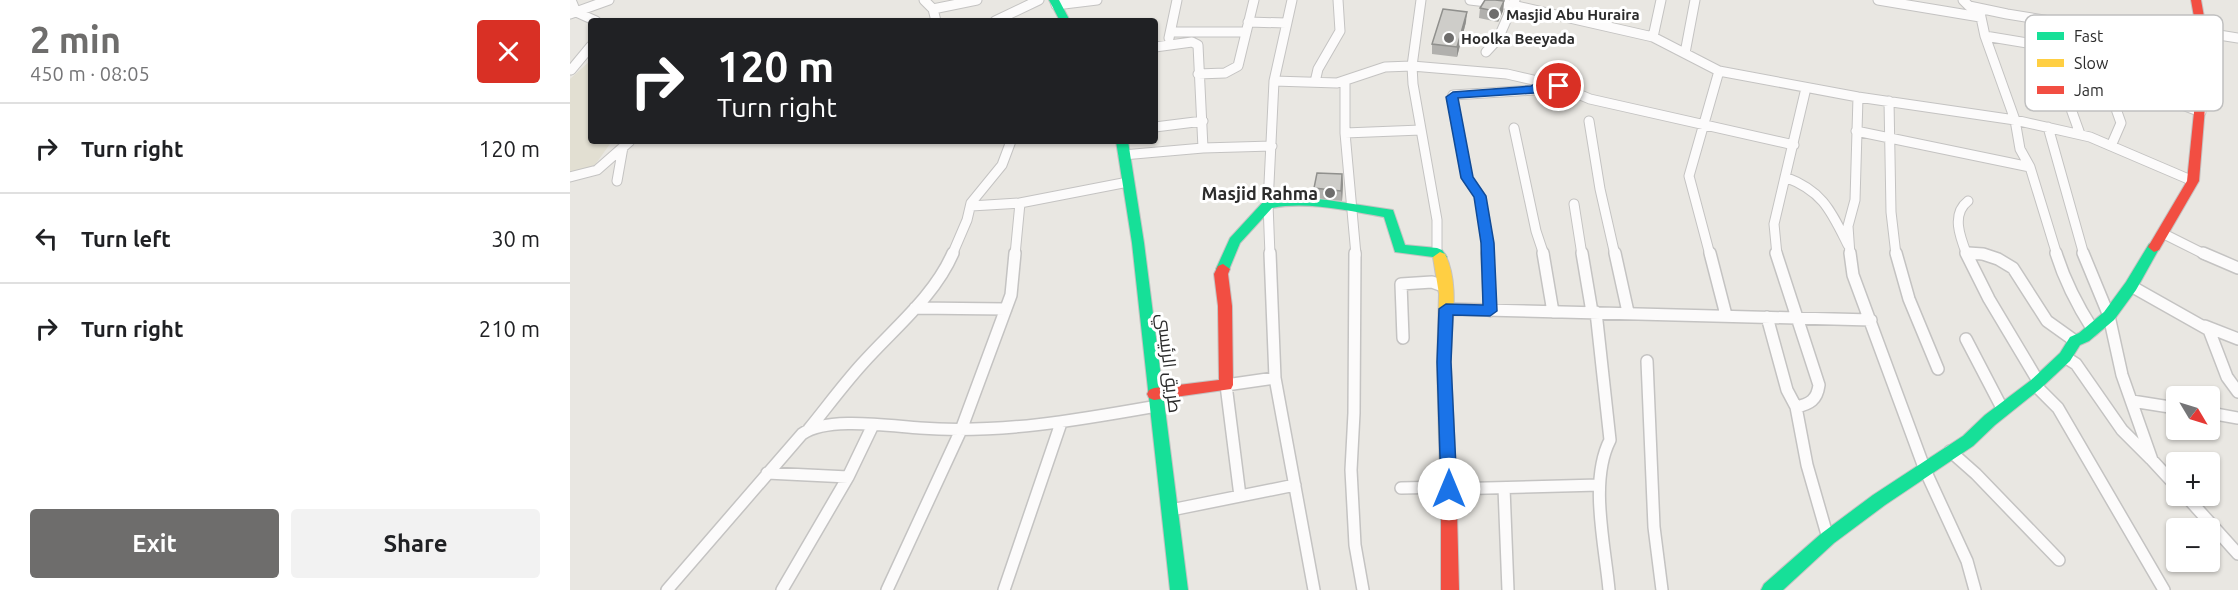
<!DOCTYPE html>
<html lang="en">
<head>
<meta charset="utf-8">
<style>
	:root { --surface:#fff; --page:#f2f2f2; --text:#202124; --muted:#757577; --line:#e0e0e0; --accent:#6e6d6c }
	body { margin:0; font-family:Ubuntu,Cairo,sans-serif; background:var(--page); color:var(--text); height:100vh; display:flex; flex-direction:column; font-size:22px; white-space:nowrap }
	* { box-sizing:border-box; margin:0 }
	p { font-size:20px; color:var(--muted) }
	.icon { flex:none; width:33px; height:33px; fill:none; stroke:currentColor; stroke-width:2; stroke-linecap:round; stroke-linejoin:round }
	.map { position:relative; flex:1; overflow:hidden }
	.details { display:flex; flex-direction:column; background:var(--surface); width:570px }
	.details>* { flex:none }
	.banner { position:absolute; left:18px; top:18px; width:570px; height:126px; border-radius:6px; box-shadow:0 2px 4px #0004; background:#202124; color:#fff; overflow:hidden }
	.needle { width:39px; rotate:128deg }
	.buttons { position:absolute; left:1596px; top:386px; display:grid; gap:12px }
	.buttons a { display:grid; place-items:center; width:54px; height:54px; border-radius:6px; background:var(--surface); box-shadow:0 2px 4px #0004; font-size:30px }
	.pin { position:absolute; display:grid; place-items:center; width:51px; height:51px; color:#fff; margin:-26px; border:3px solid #fff; border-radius:50%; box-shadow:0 2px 6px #0007 }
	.me { position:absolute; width:66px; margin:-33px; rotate:0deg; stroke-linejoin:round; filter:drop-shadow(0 0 4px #0008) }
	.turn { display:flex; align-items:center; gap:21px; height:126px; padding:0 30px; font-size:27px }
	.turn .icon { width:78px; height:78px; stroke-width:2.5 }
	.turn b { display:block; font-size:42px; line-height:51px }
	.round { display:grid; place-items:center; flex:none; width:63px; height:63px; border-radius:6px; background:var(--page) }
	.head { display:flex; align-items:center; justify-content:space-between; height:102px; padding:0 30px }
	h1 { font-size:36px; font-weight:700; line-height:45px; color:var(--accent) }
	.primary-button { display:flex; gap:12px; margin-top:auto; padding:12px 30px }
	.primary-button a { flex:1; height:69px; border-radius:6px; background:var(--accent); color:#fff; font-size:24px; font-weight:700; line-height:69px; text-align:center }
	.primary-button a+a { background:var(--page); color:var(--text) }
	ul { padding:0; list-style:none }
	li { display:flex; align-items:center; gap:18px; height:90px; padding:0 30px; border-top:2px solid var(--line) }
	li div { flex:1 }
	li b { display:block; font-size:22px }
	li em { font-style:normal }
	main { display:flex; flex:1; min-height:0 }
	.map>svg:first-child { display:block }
	.education { fill:#e2dfd2 }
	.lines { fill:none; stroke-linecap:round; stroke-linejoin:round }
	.street-far1-casing { stroke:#c4c3c2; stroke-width:11 }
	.street-casing { stroke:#c4c3c2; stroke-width:14 }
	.fast-casing { stroke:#c4c3c2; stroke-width:2 }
	.slow-casing { stroke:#c4c3c2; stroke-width:2 }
	.jam-casing { stroke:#c4c3c2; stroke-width:2 }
	.street-far1 { stroke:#fcfbfb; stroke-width:9 }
	.street { stroke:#fcfbfb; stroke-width:11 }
	.fast { fill:#16e098; fill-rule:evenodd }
	.slow { fill:#ffcf43; fill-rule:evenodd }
	.jam { fill:#f24e42; fill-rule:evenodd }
	.wall { fill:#b1b0ad }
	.shaded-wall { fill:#90908d }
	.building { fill:#cecdc9; stroke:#90908d; stroke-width:1.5 }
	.route { fill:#1a73e8; stroke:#114b97; stroke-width:1.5 }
	.poi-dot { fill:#6e6d6c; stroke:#fff; stroke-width:2 }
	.labels { text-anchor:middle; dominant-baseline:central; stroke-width:6; stroke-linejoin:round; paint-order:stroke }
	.far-poi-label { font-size:15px; font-weight:bold; fill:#2c2c2c; stroke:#fff; text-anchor:start }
	.poi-label { font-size:18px; font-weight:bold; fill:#2c2c2c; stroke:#fff; text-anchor:end }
	.street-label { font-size:18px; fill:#2c2c2c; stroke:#fff }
	.key { fill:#fff; stroke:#c0c0c0; stroke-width:1.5 }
	.key-label { font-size:16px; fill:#2c2c2c }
</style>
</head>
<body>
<main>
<section class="details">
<div class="head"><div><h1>2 min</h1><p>450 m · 08:05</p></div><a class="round" style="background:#d93025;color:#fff"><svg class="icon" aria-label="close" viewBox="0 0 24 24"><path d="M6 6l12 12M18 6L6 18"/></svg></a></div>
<ul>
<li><svg class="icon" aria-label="right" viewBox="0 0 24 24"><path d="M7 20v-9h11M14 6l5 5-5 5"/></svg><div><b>Turn right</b></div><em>120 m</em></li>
<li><svg class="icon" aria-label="left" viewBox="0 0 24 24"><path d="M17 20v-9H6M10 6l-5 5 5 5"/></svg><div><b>Turn left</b></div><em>30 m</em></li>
<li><svg class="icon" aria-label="right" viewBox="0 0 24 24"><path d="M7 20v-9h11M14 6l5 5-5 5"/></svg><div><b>Turn right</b></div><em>210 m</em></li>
</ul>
<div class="primary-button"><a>Exit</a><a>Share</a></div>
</section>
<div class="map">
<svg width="1668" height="590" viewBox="0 0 1668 590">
	<rect width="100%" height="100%" fill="#e9e7e2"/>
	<!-- education -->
	<path class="education" d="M 21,60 L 21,141 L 42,141 L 22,169 L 0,174 L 0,79 Z"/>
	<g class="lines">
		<!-- street-far1 casing -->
		<g class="street-far1-casing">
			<path id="street-far1" d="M 1,0 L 6,12 L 26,21
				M 354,0 L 363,9 L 366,21
				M 851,0 L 842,66 L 843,84 L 867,220 L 867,253
				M 900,0 L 942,5 L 1083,37 L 1149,71 L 1288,97 L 1445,120 L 1520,137 L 1623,181
				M 1308,0 L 1410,17
				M 1393,0 L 1399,6 L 1437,14 L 1629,45
				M 486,5 L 527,0
				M 1409,8 L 1415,36 L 1445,120 L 1450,149 L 1460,167 L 1487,255
				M 363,9 L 407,0
				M 0,14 L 39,0
				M 425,21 L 469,0
				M 678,22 L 716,23
				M 1631,28 L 1649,35 L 1668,38
				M 1525,29 L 1534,75 L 1551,123 L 1541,146
				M 601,32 L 675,32
				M 1415,36 L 1530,55
				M 1083,37 L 1091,0
				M 599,38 L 607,0
				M 585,47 L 622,42 L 628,45 L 633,148
				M 1484,47 L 1487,70 L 1510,134
				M 916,52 L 928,39 L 945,0
				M 1115,53 L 1125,0
				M 1,70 L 21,46
				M 628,74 L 655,73 L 668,66 L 684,0
				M 1534,75 L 1631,112
				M 704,81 L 767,83 L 815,67 L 842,66 L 937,74 L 989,86 L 1020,99 L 1224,145
				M 775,81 L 775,133 L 786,255
				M 745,82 L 748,69 L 770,31 L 768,0
				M 1319,101 L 1321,212 L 1326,255
				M 1019,121 L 1030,189 L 1045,255
				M 585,127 L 633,121
				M 1478,127 L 1514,255
				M 944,128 L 966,231 L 974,255
				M 1286,131 L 1460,167
				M 775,133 L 851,130
				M 553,155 L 633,148 L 702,146
				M 0,177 L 27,170 L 60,141
				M 1215,177 C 1253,191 1261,211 1278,245
				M 47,181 L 53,147
				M 1004,204 L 1012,255
				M 401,206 L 450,203
				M 1592,233 L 1636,255
				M 1396,253 L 1415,255
				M 382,255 L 397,220 L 401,203 L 432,165 L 441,141
				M 445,255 L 450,203 L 558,182
				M 700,255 L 698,204 L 704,81 L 722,0
				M 918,255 L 910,196 L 897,178 L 882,97 L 883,95 L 964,90 L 976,83
				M 1140,255 L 1119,176 L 1149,71
				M 1207,255 L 1204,224 L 1236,88
				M 1280,255 L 1278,226 L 1285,200 L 1288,97
				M 1397,255 C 1390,237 1381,214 1398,201"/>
		</g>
		<!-- street casing -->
		<g class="street-casing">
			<path id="street" d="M 700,253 L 705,378 L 744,590
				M 785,253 L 784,413 L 781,470 L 785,545 L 793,590
				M 917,253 L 920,311
				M 973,253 L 983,312
				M 1012,253 L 1022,312
				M 1045,253 L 1058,312
				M 1140,253 L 1156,315
				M 1206,253 L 1249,385 C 1247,400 1240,404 1226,407
				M 1280,253 L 1283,275 L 1355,470 L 1397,561 L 1405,590
				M 1326,253 L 1339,299 L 1368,369
				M 1396,253 L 1419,299 L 1468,381
				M 1398,253 L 1413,254 L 1428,259 L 1443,268 L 1477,321 L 1505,341
				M 1486,253 C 1495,282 1507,305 1523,330
				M 1513,253 L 1539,316 L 1552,375 L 1582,460 L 1606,486
				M 1633,253 L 1668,268
				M 1561,286 L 1639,330 L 1657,377 L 1668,392
				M 345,308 L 436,309
				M 876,309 L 1301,320
				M 1026,312 L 1040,440 C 1019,481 1035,545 1039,590
				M 1197,317 L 1217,390 L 1226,407 L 1237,465 L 1258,538
				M 1635,326 L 1668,339
				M 833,338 L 831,284 L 862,282 L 873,286
				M 1396,339 L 1433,410
				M 1495,357 L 1506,364 L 1552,430 L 1581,459
				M 1077,361 L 1084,527 L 1092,590
				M 1465,385 L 1488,408 L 1594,590
				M 1562,401 L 1606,408
				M 1640,413 L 1668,418
				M 239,429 C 257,407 273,385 292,364 C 323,329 364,297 383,253
				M 1380,451 L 1406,474 L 1489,560
				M 197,473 L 278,477
				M 831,488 L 878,487
				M 934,488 L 938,590
				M 879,489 L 1029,485
				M 1615,495 L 1668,554
				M 670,496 L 656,385 L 705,378
				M 601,510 L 725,485
				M 97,590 L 232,434 C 257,416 320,426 350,428 C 430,434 508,420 587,406
				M 212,590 L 278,477 L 303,425
				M 317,590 L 391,430 L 441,295 L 445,253
				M 434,590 L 491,423"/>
		</g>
		<!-- fast casing -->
		<g class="fast-casing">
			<path id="fast" d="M 479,0 L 489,0 L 500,21 L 490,21 Z
				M 546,141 L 558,141 L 574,243 L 618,590 L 600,590 L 562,243 Z
				M 724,197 L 757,200 L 823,210 L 835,245 L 867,248 L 872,250 L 877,257 L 870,262 L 863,257 L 825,252 L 814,217 C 778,211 738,201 702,208 L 670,243 L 658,272 L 648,272 L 646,269 L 660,238 L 694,201 Z
				M 1584,242 L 1590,247 L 1566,290 L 1544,320 L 1519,341 L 1510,345 L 1500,361 L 1470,389 L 1425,425 L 1403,446 L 1315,505 L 1264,543 L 1213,590 L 1191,590 L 1194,584 L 1252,533 L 1303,495 L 1393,436 L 1415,415 L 1460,381 L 1490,353 L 1500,337 L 1509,333 L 1534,312 L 1556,282 L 1579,244 Z"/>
		</g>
		<!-- slow casing -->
		<g class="slow-casing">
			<path id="slow" d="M 870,252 L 875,254 C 891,286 880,329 881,364 C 883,414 886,463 887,513 L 885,518 L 879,520 L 873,518 L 871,513 L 867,364 L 869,294 L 863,257 Z"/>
		</g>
		<!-- jam casing -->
		<g class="jam-casing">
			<path id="jam" d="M 1621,0 L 1631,0 L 1636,28 L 1633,36 L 1637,83 L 1629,181 L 1589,250 L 1584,252 L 1578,247 L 1617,181 L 1627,83 L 1623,36 L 1626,28 Z
				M 653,264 L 660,269 L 658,274 L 662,306 L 663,385 L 661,389 L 584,400 L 579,398 L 577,394 L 579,390 L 584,388 L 649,380 L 648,306 L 644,274 L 648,266 Z
				M 879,506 L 885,508 L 887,513 L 889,590 L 871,590 L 871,513 L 873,508 Z"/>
		</g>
		<!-- street-far1 -->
		<use href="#street-far1" class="street-far1"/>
		<!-- street -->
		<use href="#street" class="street"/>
		<!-- fast -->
		<use href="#fast" class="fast"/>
		<!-- slow -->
		<use href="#slow" class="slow"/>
		<!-- jam -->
		<use href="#jam" class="jam"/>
	</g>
	<!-- wall -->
	<path class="wall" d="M 934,1 L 933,11 L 928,22 L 909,18 L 910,8 Z
		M 896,22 L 887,57 L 862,54 L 862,44 Z
		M 772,174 L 773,184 L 772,201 L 745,198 L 744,188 Z"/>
	<!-- shaded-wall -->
	<path class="shaded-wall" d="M 934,1 L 933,11 L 928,22 L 929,12 Z
		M 897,12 L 896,22 L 887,57 L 887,47 Z
		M 772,174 L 773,184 L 772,201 L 771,191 Z"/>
	<!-- building -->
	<path class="building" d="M 915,0 L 925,0 L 934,1 L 929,12 L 910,8 Z
		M 873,9 L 897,12 L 887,47 L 862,44 Z
		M 747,173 L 772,174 L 771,191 L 744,188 Z"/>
	<!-- route -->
	<path class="route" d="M 975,79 L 995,86 L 989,89 L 977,86 L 964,93 L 888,98 L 903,177 L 916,196 L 924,243 L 927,311 L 920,316 L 883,315 L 881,362 L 887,489 L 884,494 L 879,496 L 873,494 L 871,489 L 867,362 L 869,309 L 876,304 L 913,305 L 911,243 L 904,197 L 891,178 L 876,97 L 883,92 L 961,86 Z"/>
	<!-- markers -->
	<g class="poi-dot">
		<circle cx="924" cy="14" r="6"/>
		<circle cx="879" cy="38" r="6"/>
		<circle cx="760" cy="193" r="6"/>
	</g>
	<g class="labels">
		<!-- far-poi labels -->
		<g class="far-poi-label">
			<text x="936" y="14">Masjid Abu Huraira</text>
			<text x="891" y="38">Hoolka Beeyada</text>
		</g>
		<!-- poi labels -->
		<g class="poi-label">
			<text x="748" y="193">Masjid Rahma</text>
		</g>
		<!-- street labels -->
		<g class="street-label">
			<text transform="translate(600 363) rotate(83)">طريق الرئيسي</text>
		</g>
	</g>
	<!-- legend -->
	<rect x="1455" y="15" width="198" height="96" rx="9" class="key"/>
	<rect x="1467" y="32" width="27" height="8" fill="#16e098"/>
	<rect x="1467" y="59" width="27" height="8" fill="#ffcf43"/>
	<rect x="1467" y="86" width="27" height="8" fill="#f24e42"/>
	<g class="key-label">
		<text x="1504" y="42">Fast</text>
		<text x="1504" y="69">Slow</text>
		<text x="1504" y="96">Jam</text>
	</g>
</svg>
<div class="buttons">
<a><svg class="needle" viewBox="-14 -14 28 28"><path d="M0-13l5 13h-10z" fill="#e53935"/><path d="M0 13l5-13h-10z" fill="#757577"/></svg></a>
<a>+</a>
<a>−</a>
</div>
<div class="pin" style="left:989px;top:86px;background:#d93025"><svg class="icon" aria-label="arrive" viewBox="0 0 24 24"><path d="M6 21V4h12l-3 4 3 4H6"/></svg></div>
<svg class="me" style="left:879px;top:489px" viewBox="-20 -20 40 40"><circle r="19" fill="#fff"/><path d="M0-13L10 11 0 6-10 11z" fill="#1a73e8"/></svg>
<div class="banner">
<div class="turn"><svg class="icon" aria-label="right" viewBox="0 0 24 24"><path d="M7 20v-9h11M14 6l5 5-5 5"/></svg><div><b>120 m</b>Turn right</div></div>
</div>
</div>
</main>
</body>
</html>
